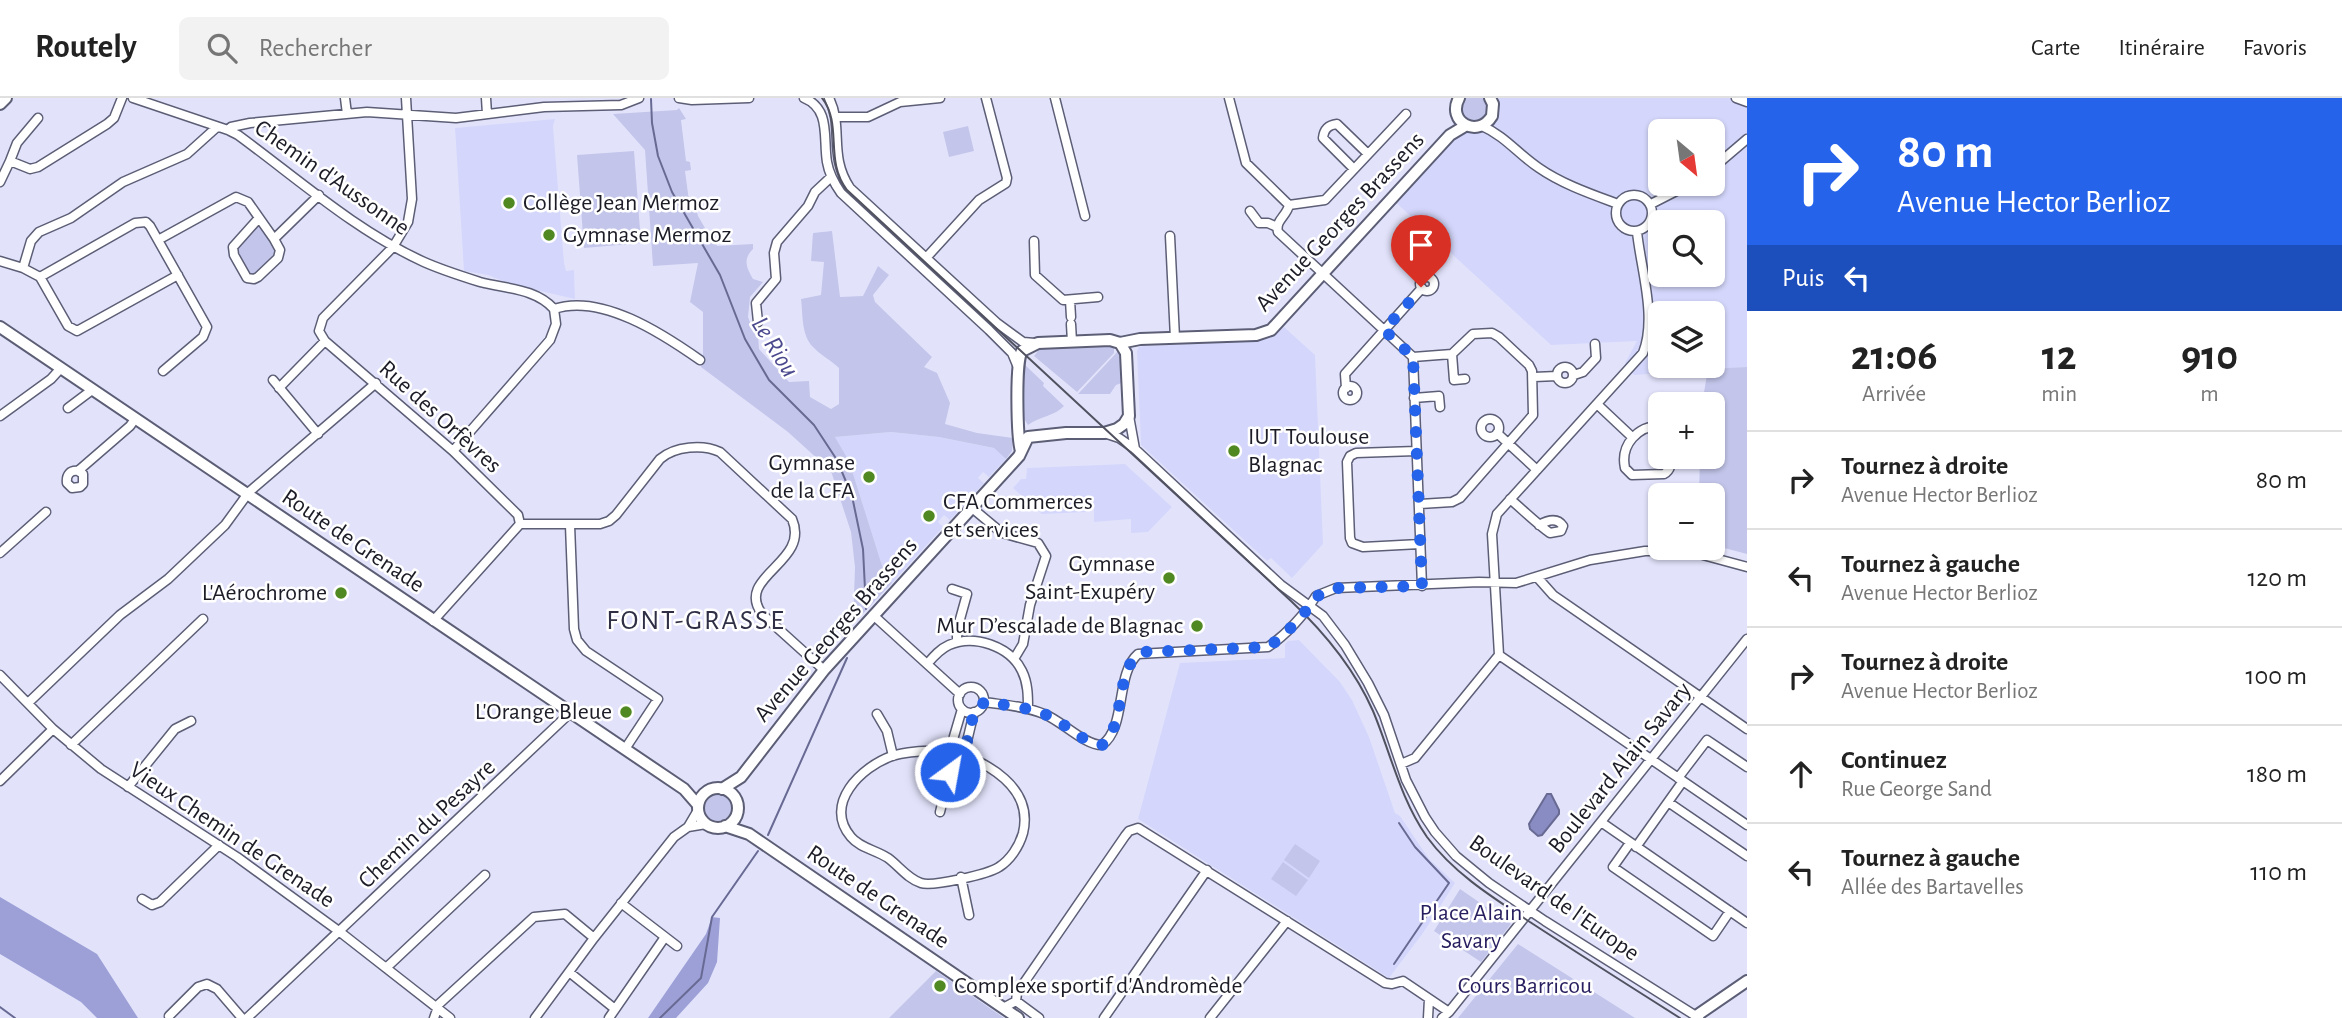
<!DOCTYPE html>
<html lang="fr">
<head>
<meta charset="utf-8">
<style>
	:root { --surface:#fff; --page:#f2f2f2; --text:#222; --muted:#767676; --line:#e0e0e0 }
	body { margin:0; font-family:"Alegreya Sans",sans-serif; background:var(--page); color:var(--text); height:100vh; display:flex; flex-direction:column; font-size:26px; white-space:nowrap }
	* { box-sizing:border-box; margin:0 }
	p { font-size:23px; color:var(--muted) }
	.icon { flex:none; width:38px; height:38px; fill:none; stroke:currentColor; stroke-width:2; stroke-linecap:round; stroke-linejoin:round }
	.map { position:relative; flex:1; overflow:hidden }
	.details { display:flex; flex-direction:column; background:var(--surface); width:595px }
	.details>* { flex:none }
	.banner { background:#2563eb; color:#fff; overflow:hidden }
	.needle { width:46px; rotate:151deg }
	.buttons { position:absolute; left:1648px; top:21px; display:grid; gap:14px }
	.buttons a { display:grid; place-items:center; width:77px; height:77px; border-radius:10px; background:var(--surface); box-shadow:0 2px 5px #0004; font-size:35px }
	.pin { position:absolute; display:grid; place-items:center; width:60px; height:60px; color:#fff; margin:-72px -30px; border-radius:50% 50% 50% 0; rotate:-45deg; box-shadow:0 0 7px #0007 }
	.pin .icon { rotate:45deg }
	.me { position:absolute; width:77px; margin:-38px; rotate:32deg; stroke-linejoin:round; filter:drop-shadow(0 0 5px #0008) }
	.turn { display:flex; align-items:center; gap:24px; height:147px; padding:0 35px; font-size:32px }
	.turn .icon { width:91px; height:91px; stroke-width:2.5 }
	.turn b { display:block; font-size:49px; line-height:60px }
	.then { display:flex; align-items:center; height:66px; padding:0 35px; background:#0003; gap:14px; font-size:26px }
	.eta { display:flex; justify-content:space-evenly; align-items:center; height:119px; text-align:center }
	.eta b { font-size:42px; font-weight:600; line-height:49px }
	ul { padding:0; list-style:none }
	li { display:flex; align-items:center; gap:21px; height:98px; padding:0 35px; border-top:2px solid var(--line) }
	li div { flex:1 }
	li b { display:block; font-size:26px }
	li em { font-style:normal }
	header { display:flex; align-items:center; gap:42px; box-sizing:border-box; height:98px; padding:0 35px; background:var(--surface); border-bottom:2px solid var(--line) }
	header strong { font-size:33px }
	nav { display:flex; gap:38px; margin-inline-start:auto; font-size:24px }
	.search { width:490px; height:63px; background:var(--page); display:flex; align-items:center; gap:18px; box-sizing:border-box; padding:0 24px; border-radius:10px; color:var(--muted); font-size:26px }
	main { display:flex; flex:1; min-height:0 }
	.map>svg:first-child { display:block }
	.built { fill:#d4d7fb; fill-rule:evenodd }
	.green { fill:#c3c5ea }
	.forest { fill:#9da0d7 }
	.water { fill:#898cc2; stroke:#686a93; stroke-width:2 }
	.lines { fill:none; stroke-linecap:round; stroke-linejoin:round }
	.stream { stroke:#686a93; stroke-width:2 }
	.street-casing { stroke:#5c5e76; stroke-width:11 }
	.secondary-casing { stroke:#5c5e76; stroke-width:14 }
	.street { stroke:#fff; stroke-width:8 }
	.secondary { stroke:#fff; stroke-width:10 }
	.tram { stroke:#515260; stroke-width:2 }
	.route { stroke:#2563eb; stroke-width:12; stroke-dasharray:0 21.6 }
	.poi-dot { fill:#508822; stroke:#fff; stroke-width:2.5 }
	.labels { text-anchor:middle; dominant-baseline:central; stroke-width:5; stroke-linejoin:round; paint-order:stroke }
	.street-label { font-size:24px; fill:#1b1c26; stroke:#fff }
	.poi-label { font-size:24px; fill:#1b1c26; stroke:#fff; text-anchor:start }
	.park-label { font-size:24px; fill:#261e5f; stroke:#fff }
	.water-label { font-size:26px; font-style:italic; fill:#4b498e; stroke:#fff }
	.quarter-label { font-size:28px; letter-spacing:2px; fill:#2f3046; stroke:#fff }
</style>
</head>
<body>
<header>
<strong>Routely</strong>
<div class="search"><svg class="icon" aria-label="search" viewBox="0 0 24 24"><circle cx="10" cy="10" r="6"/><path d="M15 15l6 6"/></svg>Rechercher</div>
<nav><a>Carte</a><a>Itinéraire</a><a>Favoris</a></nav>
</header>
<main>
<div class="map">
<svg width="1747" height="920" viewBox="0 0 1747 920">
	<rect width="100%" height="100%" fill="#e2e3fb"/>
	<!-- built -->
	<path class="built" d="M 1453,0 L 1747,0 L 1747,269 L 1634,277 L 1625,265 L 1637,243 L 1551,247 L 1392,101 L 1450,37 L 1456,16 L 1456,4 ZM 1661,33 L 1713,33 L 1713,86 L 1661,86 ZM 1661,124 L 1713,124 L 1713,177 L 1661,177 ZM 1661,215 L 1713,215 L 1713,268 L 1661,268 Z
		M 555,21 L 553,28 L 564,165 L 566,173 L 574,172 L 575,201 L 510,186 L 488,177 L 464,173 L 455,30 Z
		M 1284,229 L 1315,257 L 1323,446 L 1292,480 L 1271,460 L 1267,463 L 1141,347 L 1137,253 L 1139,249 L 1144,248 L 1258,243 L 1269,240 Z
		M 891,334 L 939,339 L 994,350 L 1006,361 L 989,379 L 983,374 L 978,380 L 984,385 L 950,422 L 944,417 L 938,424 L 943,429 L 892,485 L 885,477 L 849,363 L 835,339 Z
		M 1125,366 L 1172,409 L 1148,434 L 1131,435 L 1131,421 L 1094,424 L 1094,411 L 1087,411 L 1086,414 L 1042,416 L 1013,390 L 1021,381 L 1026,381 L 1027,370 Z
		M 1299,542 L 1340,584 L 1352,602 L 1369,639 L 1395,715 L 1400,718 L 1429,761 L 1455,785 L 1423,835 L 1389,880 L 1138,721 L 1180,565 L 1285,560 L 1285,546 L 1288,543 Z"/>
	<!-- green -->
	<path class="green" d="M 1464,0 L 1484,0 L 1488,9 L 1485,19 L 1477,24 L 1467,22 L 1460,14 L 1461,4 Z
		M 679,10 L 686,21 L 681,22 L 686,63 L 690,64 L 691,72 L 685,73 L 689,103 L 694,103 L 698,118 L 712,142 L 716,142 L 717,148 L 753,146 L 753,151 C 743,161 746,169 753,181 L 763,184 L 750,199 L 748,219 L 752,230 L 758,237 L 759,251 L 789,284 L 809,283 L 810,299 L 831,311 L 839,306 L 839,270 C 831,262 820,257 813,249 C 801,237 803,216 801,201 L 821,197 L 824,164 L 811,163 L 813,135 L 832,133 L 840,199 L 863,198 L 878,168 L 889,177 L 873,197 L 875,204 L 932,259 L 924,269 L 937,275 L 950,305 L 945,326 L 977,335 L 1013,340 L 1012,353 L 1006,361 L 994,350 L 939,339 L 891,334 L 835,339 L 849,363 L 885,477 L 892,485 L 853,526 L 855,469 L 851,434 L 831,373 L 788,334 L 701,269 L 703,259 L 703,214 L 690,204 L 698,165 L 653,168 L 645,52 L 613,16 L 677,12 Z
		M 968,28 L 974,53 L 949,59 L 943,34 Z
		M 634,53 L 641,145 L 584,150 L 577,57 Z
		M 262,127 L 277,149 L 278,156 L 257,177 L 249,178 L 235,154 L 237,148 L 255,128 Z
		M 1114,247 L 1114,255 L 1077,294 L 1034,258 L 1042,248 Z
		M 1120,251 L 1122,254 L 1124,284 L 1116,287 L 1110,296 L 1078,296 Z
		M 1025,267 L 1044,285 L 1043,288 L 1064,308 C 1055,318 1040,318 1028,327 L 1023,319 L 1021,272 Z
		M 1747,269 L 1747,456 L 1713,447 L 1713,397 L 1699,397 L 1700,359 L 1713,359 L 1713,306 L 1702,306 L 1708,271 Z
		M703 710a15 15 0 1 1 30 0a15 15 0 1 1-30 0Z
		M 1295,746 L 1320,763 L 1309,780 L 1284,762 Z
		M 1283,764 L 1308,782 L 1296,798 L 1271,781 Z
		M 1460,791 L 1511,826 L 1481,864 L 1434,833 Z
		M 1518,846 L 1635,920 L 1458,920 Z
		M 936,873 L 1004,920 L 889,920 Z"/>
	<!-- forest -->
	<path class="forest" d="M 0,799 L 97,856 L 138,920 L 97,920 L 81,904 L 0,856 Z
		M 712,819 L 720,820 L 717,864 L 708,885 L 676,920 L 648,920 L 706,836 Z"/>
	<!-- water -->
	<path class="water" d="M 1547,696 L 1551,696 L 1559,712 L 1559,716 L 1542,737 L 1538,738 L 1530,731 L 1529,726 Z"/>
	<g class="lines">
		<!-- stream -->
		<path class="stream" d="M 651,1 L 652,25 L 658,58 L 672,94 L 720,177 L 745,241 L 769,282 L 814,327 L 837,362 L 852,398 L 863,451 L 866,511
			M 768,737 L 847,560
			M 1394,866 L 1449,785 L 1415,749 L 1399,725
			M 0,909 L 15,920
			M 660,920 L 701,880 L 712,819 L 758,753"/>
		<!-- street casing -->
		<g class="street-casing">
			<path id="street" d="M 133,0 L 228,32 L 238,37 C 298,81 356,133 424,164 C 442,172 461,178 480,184 C 506,191 535,190 554,211
				M 345,0 L 347,16
				M 406,0 L 412,101 L 408,124 L 393,149 L 323,220 L 319,233 L 325,243 L 453,353 L 518,417 L 520,426
				M 486,0 L 487,16
				M 679,0 L 692,2 L 749,0
				M 804,0 C 831,11 823,40 827,64 C 829,76 834,85 841,95 L 989,232 L 1012,255 L 1017,267
				M 829,0 C 844,30 828,57 850,90 L 997,225 L 1023,244 L 1035,245
				M 1055,0 L 1085,118
				M 1229,0 L 1246,65 L 1289,107 C 1287,118 1275,122 1278,134 L 1413,259 L 1422,488
				M 1736,0 L 1747,4
				M 835,19 L 868,19 L 900,4 L 940,0
				M 1482,28 C 1505,38 1518,56 1539,70 C 1562,86 1591,96 1618,106
				M 228,32 L 231,29 L 250,25 L 367,14 L 456,20 L 544,9 L 621,7 L 639,0
				M 10,63 L 17,45 L 38,20
				M 1713,70 L 1747,41
				M 1354,71 L 1323,40 C 1324,31 1328,27 1337,26 L 1368,56
				M 0,84 L 10,63 L 30,71 L 38,69 L 107,26 L 114,20 L 122,0
				M1616 115a18 18 0 1 1 36 0a18 18 0 1 1-36 0Z
				M 1651,106 L 1690,86
				M 1289,107 L 1325,102 L 1406,16
				M 1250,113 L 1259,125 L 1268,125 L 1277,129
				M 259,120 L 233,149 L 234,157 L 247,180 L 254,181 L 258,179 L 278,160 L 280,152 L 274,141
				M 1170,138 L 1175,240
				M 158,142 L 236,99 L 248,104 L 274,141 L 319,97
				M 1034,143 L 1035,177 L 1063,202 L 1098,199
				M 926,160 L 979,102 L 1006,85 L 1007,80 L 986,0
				M 0,163 L 23,170 L 31,143 L 39,134 L 71,120 L 123,84 L 187,56 L 217,29
				M 23,170 L 40,179 L 135,125 L 146,124 L 150,128 L 207,229 L 203,239 L 163,273
				M 40,179 L 68,228 L 77,233 L 178,177
				M1420 186a7 7 0 1 1 14 0a7 7 0 1 1-14 0Z
				M 1070,202 L 1071,219
				M 554,211 C 601,195 663,236 700,262
				M 758,224 L 756,205 L 776,181 L 774,155 L 777,144 L 808,108 L 815,94 L 831,79
				M 1071,226 L 1072,244
				M 1452,256 L 1454,282 L 1465,281
				M 1413,259 L 1452,256 L 1473,236 L 1492,235 L 1499,239 L 1529,267 L 1532,273 L 1533,317 L 1460,400 L 1452,404 L 1420,406
				M1557 277a8 8 0 1 1 16 0a8 8 0 1 1-16 0Z
				M 1574,277 L 1583,274 L 1596,260 L 1595,246
				M 1534,279 L 1557,278
				M 273,282 L 318,336
				M1343 295a7 7 0 1 1 14 0a7 7 0 1 1-14 0Z
				M 279,290 L 325,243
				M 1346,290 L 1345,276 L 1422,190
				M 1414,300 L 1439,298 L 1440,309
				M 1598,307 L 1632,339
				M 68,310 L 92,292
				M 0,318 L 51,281 L 61,270
				M 1129,318 L 1135,351
				M1481 330a9 9 0 1 1 18 0a9 9 0 1 1-18 0Z
				M 1661,328 C 1638,327 1620,347 1625,370 L 1632,377 L 1664,376 C 1671,372 1671,366 1670,359
				M 1104,335 L 1119,340 L 1135,351 L 1281,487 L 1323,518 L 1345,547 L 1368,585 L 1384,617 L 1406,682 L 1425,719 L 1435,734 L 1456,758 L 1489,785 L 1545,823 L 1699,920
				M 1497,335 L 1537,372
				M 453,353 L 550,242 L 556,226 L 554,211
				M 1416,353 L 1356,355 L 1350,358 L 1347,364 L 1350,440 L 1352,445 L 1363,449 L 1420,446
				M 78,373 L 83,376 L 83,386 L 80,389 L 72,390 L 67,385 C 66,377 70,372 78,373 L 130,328 L 135,321
				M 1510,401 C 1523,412 1536,425 1550,435 L 1561,433 L 1563,428 C 1557,419 1548,422 1539,427
				M 972,410 L 1002,435 L 1038,445 L 1046,458 L 1030,507 L 1023,546 L 1014,561
				M 520,426 L 600,426 L 609,423 L 616,417 L 660,361 C 675,348 703,346 720,354 L 792,421 C 811,465 734,478 762,516 L 824,572
				M 570,427 L 574,531 L 577,542 L 586,553 L 658,601 L 625,651
				M 0,455 L 46,414
				M 1537,479 L 1553,497 L 1747,631
				M 952,491 L 967,496 L 957,532 L 957,544
				M 873,517 L 960,596
				M 433,523 L 520,426
				M 1499,557 L 1747,727
				M 928,565 C 934,558 940,551 949,547 C 974,536 1010,548 1022,573 C 1028,585 1028,598 1028,611
				M 0,577 L 53,631 L 101,671 L 237,759 L 340,834 L 450,920
				M958 602a13 13 0 1 1 26 0a13 13 0 1 1-26 0Z
				M 984,604 C 1004,607 1025,608 1044,616 C 1062,623 1084,647 1102,647 C 1127,629 1115,576 1138,556 L 1268,549 C 1286,537 1305,516 1316,498 L 1336,490 L 1479,484 L 1516,485 L 1590,462 L 1645,453 L 1671,453 L 1699,456 L 1747,469
				M 28,605 L 120,517 L 168,481 L 225,427 L 249,394 L 376,285
				M 877,616 L 887,633 L 893,658
				M 71,647 L 203,521
				M 950,652 C 987,664 1034,689 1023,735 C 1019,749 1010,762 999,769 C 989,776 932,789 921,785 C 908,781 899,768 888,760 C 876,752 860,750 851,739 C 823,706 861,669 892,658 C 911,652 931,653 950,652 Z
				M 950,652 L 962,611
				M 964,656 L 974,614
				M 1401,666 L 1415,660 L 1499,557 L 1492,436 L 1497,416 L 1643,255 C 1657,219 1641,172 1637,134
				M 1678,680 L 1707,642 L 1747,669
				M 0,683 L 53,631
				M 128,689 L 175,631 L 191,623
				M 1668,704 L 1747,758
				M 940,714 L 955,654
				M 1601,724 L 1747,825
				M 688,729 L 698,712
				M 1630,745 L 1613,769 L 1713,838 L 1730,813
				M 1636,749 L 1683,683
				M 961,779 L 969,817
				M 142,801 L 152,807 L 160,804 L 219,747
				M 621,805 L 677,848
				M 386,870 L 485,777
				M 569,874 L 615,911
				M 1016,903 L 1017,895 L 1125,738 L 1129,733 L 1138,730 L 1385,885 L 1392,886 L 1403,883 L 1449,914
				M 1003,910 L 1016,903 L 1039,920
				M 169,918 L 198,889 L 207,886 L 217,891 L 242,920
				M 247,920 L 570,615
				M 434,920 L 439,906 L 534,819 L 565,816 L 594,840
				M 535,920 L 594,840 L 674,739 L 688,729 L 706,726
				M 609,920 L 665,839
				M 1104,920 L 1207,772
				M 1210,920 L 1287,823
				M 1428,920 L 1429,901
				M 1442,920 L 1449,914 L 1747,541"/>
		</g>
		<!-- secondary casing -->
		<g class="secondary-casing">
			<path id="secondary" d="M 1459,0 C 1446,24 1478,41 1492,18 L 1493,6 L 1490,0
				M 0,6 L 6,0
				M 0,229 L 684,691 L 698,707
				M 1120,245 L 1140,241 L 1256,237 L 1271,232 L 1450,37 L 1465,28
				M698 710a20 20 0 1 1 40 0a20 20 0 1 1-40 0Z
				M 722,691 L 741,679 L 824,572 L 1019,358 L 1028,339 L 1066,335 L 1104,335 L 1117,331 L 1124,326 L 1129,318 L 1126,255 L 1120,245 L 1110,242 L 1038,245 L 1022,253 C 1015,263 1017,340 1021,353
				M 725,728 L 749,736 L 1018,920
				M 1696,918 L 1747,883"/>
		</g>
		<!-- street -->
		<use href="#street" class="street"/>
		<!-- secondary -->
		<use href="#secondary" class="secondary"/>
		<!-- tram -->
		<path class="tram" d="M 822,0 C 843,27 824,62 847,92 L 1291,503 C 1325,535 1354,570 1373,613 C 1391,656 1400,700 1427,739 C 1454,776 1495,801 1533,826 C 1582,858 1631,889 1680,920"/>
	</g>
	<g class="lines">
		<!-- route -->
		<path class="route" d="M 950,674 L 955,654 L 964,656 L 974,614 L 979,612 L 984,604 C 1005,607 1029,609 1049,618 C 1066,626 1084,646 1102,647 C 1127,628 1114,566 1143,554 L 1268,549 C 1283,539 1307,515 1315,499 L 1336,490 L 1422,488 L 1413,259 L 1384,232 L 1422,190 L 1421,189"/>
	</g>
	<!-- markers -->
	<g class="poi-dot">
		<circle cx="509" cy="105" r="7"/>
		<circle cx="549" cy="137" r="7"/>
		<circle cx="1234" cy="353" r="7"/>
		<circle cx="869" cy="379" r="7"/>
		<circle cx="929" cy="418" r="7"/>
		<circle cx="1169" cy="480" r="7"/>
		<circle cx="341" cy="495" r="7"/>
		<circle cx="1197" cy="528" r="7"/>
		<circle cx="626" cy="614" r="7"/>
		<circle cx="940" cy="888" r="7"/>
	</g>
	<g class="labels">
		<!-- street labels -->
		<g class="street-label">
			<text transform="translate(332 80) rotate(35)">Chemin d'Aussonne</text>
			<text transform="translate(1340 124) rotate(-47)">Avenue Georges Brassens</text>
			<text transform="translate(440 319) rotate(42)">Rue des Orfèvres</text>
			<text transform="translate(353 443) rotate(34)">Route de Grenade</text>
			<text transform="translate(836 532) rotate(-49)">Avenue Georges Brassens</text>
			<text transform="translate(1620 670) rotate(-51)">Boulevard Alain Savary</text>
			<text transform="translate(427 726) rotate(-43)">Chemin du Pesayre</text>
			<text transform="translate(232 737) rotate(34)">Vieux Chemin de Grenade</text>
			<text transform="translate(878 799) rotate(34)">Route de Grenade</text>
			<text transform="translate(1554 800) rotate(35)">Boulevard de l'Europe</text>
		</g>
		<!-- poi labels -->
		<g class="poi-label">
			<text x="523" y="105">Collège Jean Mermoz</text>
			<text x="563" y="137">Gymnase Mermoz</text>
			<text x="1248" y="339">IUT Toulouse<tspan x="1248" dy="28">Blagnac</tspan></text>
			<text x="855" y="365" text-anchor="end">Gymnase<tspan x="855" dy="28">de la CFA</tspan></text>
			<text x="943" y="404">CFA Commerces<tspan x="943" dy="28">et services</tspan></text>
			<text x="1155" y="466" text-anchor="end">Gymnase<tspan x="1155" dy="28">Saint-Exupéry</tspan></text>
			<text x="327" y="495" text-anchor="end">L'Aérochrome</text>
			<text x="1183" y="528" text-anchor="end">Mur D’escalade de Blagnac</text>
			<text x="612" y="614" text-anchor="end">L'Orange Bleue</text>
			<text x="954" y="888">Complexe sportif d'Andromède</text>
		</g>
		<!-- park labels -->
		<g class="park-label">
			<text x="1471" y="815">Place Alain<tspan x="1471" dy="28">Savary</tspan></text>
			<text x="1525" y="888">Cours Barricou</text>
		</g>
		<!-- water labels -->
		<g class="water-label">
			<text transform="translate(775 249) rotate(58)">Le Riou</text>
		</g>
		<!-- quarter labels -->
		<g class="quarter-label">
			<text x="696" y="523">FONT-GRASSE</text>
		</g>
	</g>
</svg>
<div class="buttons">
<a><svg class="needle" viewBox="-14 -14 28 28"><path d="M0-13l5 13h-10z" fill="#e53935"/><path d="M0 13l5-13h-10z" fill="#767676"/></svg></a>
<a><svg class="icon" aria-label="search" viewBox="0 0 24 24"><circle cx="10" cy="10" r="6"/><path d="M15 15l6 6"/></svg></a>
<a><svg class="icon" aria-label="layers" viewBox="0 0 24 24"><path d="M12 4l9 5-9 5-9-5zM3 14l9 5 9-5"/></svg></a>
<a>+</a>
<a>−</a>
</div>
<div class="pin" style="left:1421px;top:189px;background:#d93025"><svg class="icon" aria-label="arrive" viewBox="0 0 24 24"><path d="M6 21V4h12l-3 4 3 4H6"/></svg></div>
<svg class="me" style="left:950px;top:674px" viewBox="-20 -20 40 40"><circle r="17" fill="#2563eb" stroke="#fff" stroke-width="3"/><path d="M0-11L8 9 0 5-8 9z" fill="#fff"/></svg>
</div>
<section class="details">
<div class="banner">
<div class="turn"><svg class="icon" aria-label="right" viewBox="0 0 24 24"><path d="M7 20v-9h11M14 6l5 5-5 5"/></svg><div><b>80 m</b>Avenue Hector Berlioz</div></div>
<div class="then">Puis<svg class="icon" aria-label="left" viewBox="0 0 24 24"><path d="M17 20v-9H6M10 6l-5 5 5 5"/></svg></div>
</div>
<div class="eta">
<div><b>21:06</b><p>Arrivée</p></div>
<div><b>12</b><p>min</p></div>
<div><b>910</b><p>m</p></div>
</div>
<ul>
<li><svg class="icon" aria-label="right" viewBox="0 0 24 24"><path d="M7 20v-9h11M14 6l5 5-5 5"/></svg><div><b>Tournez à droite</b><p>Avenue Hector Berlioz</p></div><em>80 m</em></li>
<li><svg class="icon" aria-label="left" viewBox="0 0 24 24"><path d="M17 20v-9H6M10 6l-5 5 5 5"/></svg><div><b>Tournez à gauche</b><p>Avenue Hector Berlioz</p></div><em>120 m</em></li>
<li><svg class="icon" aria-label="right" viewBox="0 0 24 24"><path d="M7 20v-9h11M14 6l5 5-5 5"/></svg><div><b>Tournez à droite</b><p>Avenue Hector Berlioz</p></div><em>100 m</em></li>
<li><svg class="icon" aria-label="ahead" viewBox="0 0 24 24"><path d="M12 20V5M6 11l6-6 6 6"/></svg><div><b>Continuez</b><p>Rue George Sand</p></div><em>180 m</em></li>
<li><svg class="icon" aria-label="left" viewBox="0 0 24 24"><path d="M17 20v-9H6M10 6l-5 5 5 5"/></svg><div><b>Tournez à gauche</b><p>Allée des Bartavelles</p></div><em>110 m</em></li>
</ul>
</section>
</main>
</body>
</html>
